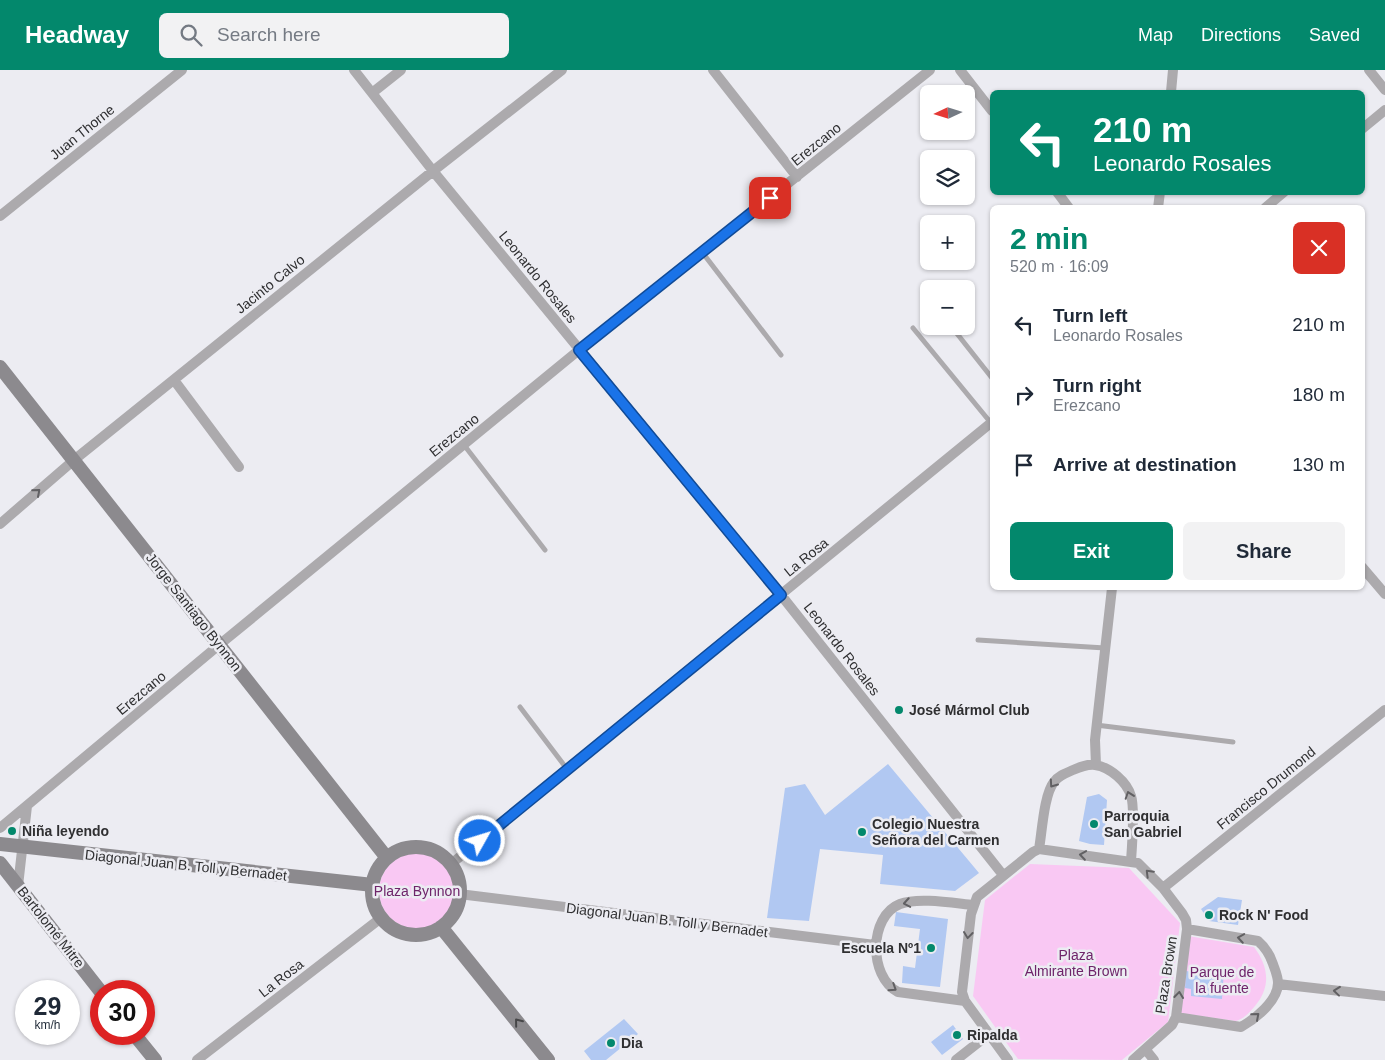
<!DOCTYPE html>
<html lang="en">
<head>
<meta charset="utf-8">
<style>
	:root { --surface:#fff; --page:#f2f2f3; --text:#1f2937; --muted:#747a83; --accent:#03886c }
	body { margin:0; font-family:Helvetica,sans-serif; background:var(--page); color:var(--text); height:100vh; display:flex; flex-direction:column; font-size:19px; white-space:nowrap }
	* { box-sizing:border-box; margin:0 }
	p { font-size:16px; color:var(--muted) }
	.icon { flex:none; width:28px; height:28px; fill:none; stroke:currentColor; stroke-width:2; stroke-linecap:round; stroke-linejoin:round }
	.map { position:relative; flex:1; overflow:hidden }
	.panel { position:absolute; left:990px; top:135px; width:375px; height:385px; display:flex; flex-direction:column; background:var(--surface); border-radius:8px; box-shadow:0 1px 4px #0004 }
	.panel>* { flex:none }
	.guide { position:absolute; left:990px; top:20px; width:375px; height:105px; border-radius:8px; box-shadow:0 1px 4px #0004; background:#03886c; color:#fff; overflow:hidden }
	.needle { width:32px; rotate:266deg }
	.controls { position:absolute; left:920px; top:15px; display:grid; gap:10px }
	.controls a { display:grid; place-items:center; width:55px; height:55px; border-radius:8px; background:var(--surface); box-shadow:0 1px 4px #0004; font-size:25px }
	.speed { position:absolute; left:15px; top:910px; display:flex; gap:10px; font-size:25px; font-weight:700; text-align:center }
	.speed>* { display:grid; place-content:center; width:65px; height:65px; border-radius:50%; background:var(--surface); box-shadow:0 1px 4px #0004; line-height:1 }
	.speed small { font-size:12px; font-weight:400 }
	.speed .limit { border:8px solid #d22; background:#fff; color:#111 }
	.pin { position:absolute; display:grid; place-items:center; width:42px; height:42px; color:#fff; margin:-21px; border-radius:10px; box-shadow:0 2px 8px #0006 }
	.me { position:absolute; width:55px; margin:-28px; rotate:51deg; stroke-linejoin:round; filter:drop-shadow(0 0 4px #0008) }
	.turn { display:flex; align-items:center; gap:18px; height:105px; padding:0 20px; font-size:22px }
	.turn .icon { width:65px; height:65px; stroke-width:2.5 }
	.turn b { display:block; font-size:35px; line-height:42px }
	.round { display:grid; place-items:center; flex:none; width:52px; height:52px; border-radius:8px; background:var(--page) }
	.summary { display:flex; align-items:center; justify-content:space-between; height:85px; padding:0 20px }
	h1 { font-size:30px; font-weight:700; line-height:38px; color:var(--accent) }
	.cta { display:flex; gap:10px; margin-top:auto; padding:10px 20px }
	.cta a { flex:1; height:58px; border-radius:8px; background:var(--accent); color:#fff; font-size:20px; font-weight:700; line-height:58px; text-align:center }
	.cta a+a { background:var(--page); color:var(--text) }
	ul { padding:0; list-style:none }
	li { display:flex; align-items:center; gap:15px; height:70px; padding:0 20px }
	li div { flex:1 }
	li b { display:block; font-size:19px }
	li em { font-style:normal }
	header { display:flex; align-items:center; gap:30px; box-sizing:border-box; height:70px; padding:0 25px; background:var(--accent); color:#fff }
	header strong { font-size:24px }
	nav { display:flex; gap:28px; margin-inline-start:auto; font-size:18px }
	.search { width:350px; height:45px; background:var(--page); display:flex; align-items:center; gap:12px; box-sizing:border-box; padding:0 18px; border-radius:8px; color:var(--muted); font-size:19px }
	.map>svg:first-child { display:block }
	.green { fill:#f9c8f3 }
	.building { fill:#b1c8f2 }
	.lines { fill:none; stroke-linecap:round; stroke-linejoin:round }
	.lane { stroke:#acaaad; stroke-width:5 }
	.street { stroke:#acaaad; stroke-width:10 }
	.secondary { stroke:#8c8a8e; stroke-width:14 }
	.oneway { stroke:#616063 }
	.oneway2 { stroke:#464648 }
	.route-casing { stroke:#114b97; stroke-width:12 }
	.route { stroke:#1a73e8; stroke-width:9 }
	.poi-dot { fill:#03886c; stroke:#ececf2; stroke-width:2 }
	.labels { text-anchor:middle; dominant-baseline:central; stroke-width:5; stroke-linejoin:round; paint-order:stroke }
	.street-label { font-size:14px; fill:#2f2f31; stroke:#ececf2 }
	.poi-label { font-size:14px; font-weight:bold; fill:#2f2f31; stroke:#ececf2; text-anchor:start }
	.park-label { font-size:14px; fill:#6e246a; stroke:#ececf2 }
</style>
</head>
<body>
<header>
<strong>Headway</strong>
<div class="search"><svg class="icon" aria-label="search" viewBox="0 0 24 24"><circle cx="10" cy="10" r="6"/><path d="M15 15l6 6"/></svg>Search here</div>
<nav><a>Map</a><a>Directions</a><a>Saved</a></nav>
</header>
<div class="map">
<svg width="1385" height="990" viewBox="0 0 1385 990">
	<rect width="100%" height="100%" fill="#ececf2"/>
	<!-- green -->
	<path class="green" d="M379 821a38 38 0 1 1 76 0a38 38 0 1 1-76 0Z
		M 1030,794 L 1129,798 L 1180,853 L 1168,952 L 1122,990 L 1018,989 L 973,926 L 985,830 Z
		M 1188,866 L 1254,877 C 1269,897 1271,917 1255,936 C 1249,943 1245,948 1236,951 L 1179,943 Z"/>
	<!-- building -->
	<path class="building" d="M 888,694 L 979,803 L 955,821 L 880,814 L 883,785 L 820,779 L 809,851 L 767,848 L 785,718 L 805,714 L 825,745 Z
		M 1099,724 L 1107,730 L 1104,775 L 1090,774 L 1079,771 L 1087,727 Z
		M 1218,827 L 1242,830 L 1238,855 L 1209,851 L 1201,839 Z
		M 896,842 L 948,849 L 940,917 L 902,913 L 903,896 L 915,898 L 920,859 L 894,856 Z
		M 1194,898 L 1224,900 L 1222,929 L 1191,926 L 1191,919 L 1185,918 L 1186,901 L 1194,902 Z
		M 624,949 L 638,964 L 606,990 L 591,990 L 584,981 Z
		M 953,955 L 963,969 L 942,985 L 931,972 Z"/>
	<g class="lines">
		<!-- lane -->
		<path class="lane" d="M 702,182 L 781,285
			M 927,226 L 929,228
			M 951,256 L 992,308
			M 913,258 L 991,353
			M 464,375 L 545,480
			M 978,570 L 1105,578
			M 520,637 L 567,699
			M 1096,655 L 1233,672"/>
		<!-- street -->
		<path class="street" d="M 354,0 L 433,101 L 781,525 L 1003,805
			M 713,0 L 797,107
			M 960,0 L 992,41
			M 1369,0 L 1385,20
			M 1171,22 L 1173,0
			M 372,23 L 401,0
			M 1362,59 L 1385,40
			M 1057,122 L 1069,138
			M 1158,138 L 1160,122
			M 1265,138 L 1284,122
			M 0,146 L 182,0
			M 174,310 L 239,397
			M 0,454 L 74,390 L 433,101 L 562,0
			M 1362,497 L 1385,524
			M 1096,695 L 1095,670 L 1112,518
			M 0,758 L 219,575 L 579,280 L 930,0
			M 1039,779 C 1042,762 1044,724 1054,712 C 1058,706 1066,703 1073,700 C 1080,697 1087,694 1095,695 C 1110,697 1127,712 1131,726 C 1135,737 1132,777 1131,791
			M 451,794 L 992,352
			M 18,816 L 27,736
			M 1163,818 L 1385,640
			M 459,824 L 875,875
			M 1278,914 L 1385,926
			M 965,931 L 898,922 C 868,906 869,846 900,834 C 918,827 953,833 973,835
			M 1176,947 L 1241,957 C 1255,949 1278,931 1278,913 C 1278,906 1275,900 1273,894 C 1270,885 1265,877 1258,871 L 1187,859
			M 1146,980 L 1154,990
			M 197,990 L 381,848
			M 956,990 L 989,964
			M 1008,990 L 965,931 L 962,922 L 971,844 L 977,827 L 1033,782 L 1039,779 L 1138,793 L 1163,818 L 1182,843 L 1186,850 L 1187,859 L 1176,947 L 1172,955 L 1133,990"/>
		<!-- secondary -->
		<path class="secondary" d="M 0,297 L 387,788
			M 0,774 L 373,815
			M372 821a44 44 0 1 1 88 0a44 44 0 1 1-88 0Z
			M 0,793 L 101,922
			M 441,857 L 548,990
			M 134,964 L 155,990"/>
	</g>
	<!-- one-way arrows -->
	<defs><path id="oneway-chevron" d="M-2-3.5L2.5 0L-2 3.5" fill="none" stroke-width="1.6" stroke-linecap="round" stroke-linejoin="round" transform="scale(1.25)"/></defs>
	<g class="oneway">
		<use href="#oneway-chevron" transform="translate(37 422) rotate(-41)"/>
		<use href="#oneway-chevron" transform="translate(1053 714) rotate(125)"/>
		<use href="#oneway-chevron" transform="translate(1129 725) rotate(-109)"/>
		<use href="#oneway-chevron" transform="translate(1083 785) rotate(-172)"/>
		<use href="#oneway-chevron" transform="translate(1149 803) rotate(-135)"/>
		<use href="#oneway-chevron" transform="translate(907 833) rotate(170)"/>
		<use href="#oneway-chevron" transform="translate(968 865) rotate(97)"/>
		<use href="#oneway-chevron" transform="translate(1241 868) rotate(-171)"/>
		<use href="#oneway-chevron" transform="translate(893 918) rotate(33)"/>
		<use href="#oneway-chevron" transform="translate(1337 921) rotate(-174)"/>
		<use href="#oneway-chevron" transform="translate(1179 925) rotate(-83)"/>
		<use href="#oneway-chevron" transform="translate(1256 946) rotate(-41)"/>
	</g>
	<use class="oneway2" href="#oneway-chevron" transform="translate(518 952) rotate(-129)"/>
	<g class="lines">
		<!-- route casing -->
		<g class="route-casing">
			<path id="route" d="M 480,771 L 781,525 L 579,280 L 770,128"/>
		</g>
		<!-- route -->
		<use href="#route" class="route"/>
	</g>
	<!-- markers -->
	<g class="poi-dot">
		<circle cx="899" cy="640" r="5"/>
		<circle cx="1094" cy="754" r="5"/>
		<circle cx="12" cy="761" r="5"/>
		<circle cx="862" cy="762" r="5"/>
		<circle cx="1209" cy="845" r="5"/>
		<circle cx="931" cy="878" r="5"/>
		<circle cx="957" cy="965" r="5"/>
		<circle cx="611" cy="973" r="5"/>
	</g>
	<g class="labels">
		<!-- street labels -->
		<g class="street-label">
			<text transform="translate(82 62) rotate(-39)">Juan Thorne</text>
			<text transform="translate(816 74) rotate(-39)">Erezcano</text>
			<text transform="translate(538 207) rotate(51)">Leonardo Rosales</text>
			<text transform="translate(270 214) rotate(-39)">Jacinto Calvo</text>
			<text transform="translate(454 365) rotate(-39)">Erezcano</text>
			<text transform="translate(806 487) rotate(-39)">La Rosa</text>
			<text transform="translate(194 542) rotate(52)">Jorge Santiago Bynnon</text>
			<text transform="translate(842 579) rotate(52)">Leonardo Rosales</text>
			<text transform="translate(141 623) rotate(-40)">Erezcano</text>
			<text transform="translate(1266 718) rotate(-39)">Francisco Drumond</text>
			<text transform="translate(186 795) rotate(6)">Diagonal Juan B. Toll y Bernadet</text>
			<text transform="translate(667 850) rotate(7)">Diagonal Juan B. Toll y Bernadet</text>
			<text transform="translate(51 857) rotate(52)">Bartolomé Mitre</text>
			<text transform="translate(1166 905) rotate(-81)">Plaza Brown</text>
			<text transform="translate(281 908) rotate(-38)">La Rosa</text>
		</g>
		<!-- poi labels -->
		<g class="poi-label">
			<text x="909" y="640">José Mármol Club</text>
			<text x="1104" y="746">Parroquia<tspan x="1104" dy="16">San Gabriel</tspan></text>
			<text x="872" y="754">Colegio Nuestra<tspan x="872" dy="16">Señora del Carmen</tspan></text>
			<text x="22" y="761">Niña leyendo</text>
			<text x="1219" y="845">Rock N' Food</text>
			<text x="921" y="878" text-anchor="end">Escuela Nº1</text>
			<text x="967" y="965">Ripalda</text>
			<text x="621" y="973">Dia</text>
		</g>
		<!-- park labels -->
		<g class="park-label">
			<text x="417" y="821">Plaza Bynnon</text>
			<text x="1076" y="885">Plaza<tspan x="1076" dy="16">Almirante Brown</tspan></text>
			<text x="1222" y="902">Parque de<tspan x="1222" dy="16">la fuente</tspan></text>
		</g>
	</g>
</svg>
<div class="controls">
<a><svg class="needle" viewBox="-14 -14 28 28"><path d="M0-13l5 13h-10z" fill="#e53935"/><path d="M0 13l5-13h-10z" fill="#747a83"/></svg></a>
<a><svg class="icon" aria-label="layers" viewBox="0 0 24 24"><path d="M12 4l9 5-9 5-9-5zM3 14l9 5 9-5"/></svg></a>
<a>+</a>
<a>−</a>
</div>
<div class="speed"><div>29<small>km/h</small></div><div class="limit">30</div></div>
<div class="pin" style="left:770px;top:128px;background:#d93025"><svg class="icon" aria-label="arrive" viewBox="0 0 24 24"><path d="M6 21V4h12l-3 4 3 4H6"/></svg></div>
<svg class="me" style="left:480px;top:771px" viewBox="-20 -20 40 40"><circle r="17" fill="#1a73e8" stroke="#fff" stroke-width="3"/><path d="M0-11L8 9 0 5-8 9z" fill="#fff"/></svg>
<div class="guide">
<div class="turn"><svg class="icon" aria-label="left" viewBox="0 0 24 24"><path d="M17 20v-9H6M10 6l-5 5 5 5"/></svg><div><b>210 m</b>Leonardo Rosales</div></div>
</div>
<section class="panel">
<div class="summary"><div><h1>2 min</h1><p>520 m · 16:09</p></div><a class="round" style="background:#d93025;color:#fff"><svg class="icon" aria-label="close" viewBox="0 0 24 24"><path d="M6 6l12 12M18 6L6 18"/></svg></a></div>
<ul>
<li><svg class="icon" aria-label="left" viewBox="0 0 24 24"><path d="M17 20v-9H6M10 6l-5 5 5 5"/></svg><div><b>Turn left</b><p>Leonardo Rosales</p></div><em>210 m</em></li>
<li><svg class="icon" aria-label="right" viewBox="0 0 24 24"><path d="M7 20v-9h11M14 6l5 5-5 5"/></svg><div><b>Turn right</b><p>Erezcano</p></div><em>180 m</em></li>
<li><svg class="icon" aria-label="arrive" viewBox="0 0 24 24"><path d="M6 21V4h12l-3 4 3 4H6"/></svg><div><b>Arrive at destination</b></div><em>130 m</em></li>
</ul>
<div class="cta"><a>Exit</a><a>Share</a></div>
</section>
</div>
</body>
</html>
